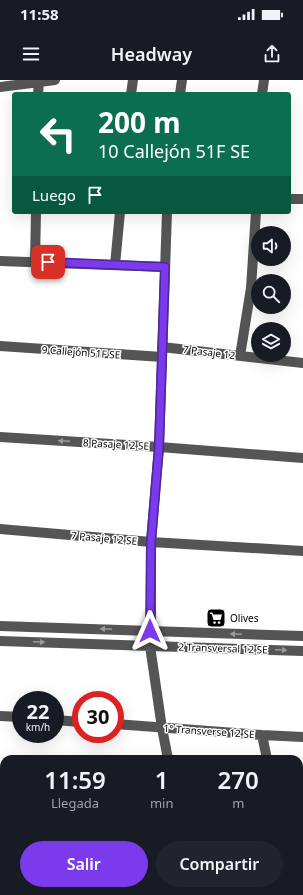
<!DOCTYPE html>
<html lang="es">
<head>
<meta charset="utf-8">
<style>
	:root { --surface:#171b24; --page:#20242c; --text:#f1f3f6; --muted:#9ea1a6; --accent:#7c3aed }
	body { margin:0; font-family:"Noto Sans",sans-serif; background:var(--page); color:var(--text); height:100vh; display:flex; flex-direction:column; font-size:15px; white-space:nowrap }
	* { box-sizing:border-box; margin:0 }
	p { font-size:13px; color:var(--muted) }
	.icon { flex:none; width:22px; height:22px; fill:none; stroke:currentColor; stroke-width:2; stroke-linecap:round; stroke-linejoin:round }
	.map { position:relative; flex:1; overflow:hidden }
	.details { position:absolute; left:0px; top:675px; width:303px; height:140px; display:flex; flex-direction:column; background:var(--surface); border-radius:12px 12px 0 0; box-shadow:0 4px 16px #0002 }
	.details>* { flex:none }
	.banner { position:absolute; left:12px; top:12px; width:279px; height:122px; border-radius:4px; box-shadow:0 4px 16px #0002; background:#0b6e4f; color:#fff; overflow:hidden }
	.tools { position:absolute; left:251px; top:146px; display:grid; gap:8px }
	.tools a { display:grid; place-items:center; width:40px; height:40px; border-radius:50%; background:var(--surface); box-shadow:0 4px 16px #0002; font-size:20px }
	.speed { position:absolute; left:12px; top:611px; display:flex; gap:8px; font-size:20px; font-weight:700; text-align:center }
	.speed>* { display:grid; place-content:center; width:52px; height:52px; border-radius:50%; background:var(--surface); box-shadow:0 4px 16px #0002; line-height:1 }
	.speed small { font-size:10px; font-weight:400 }
	.speed .limit { border:6px solid #d22; background:#fff; color:#111 }
	.pin { position:absolute; display:grid; place-items:center; width:34px; height:34px; color:#fff; margin:-17px; border-radius:8px; box-shadow:0 2px 6px #0006 }
	.me { position:absolute; width:44px; margin:-22px; rotate:0deg; stroke-linejoin:round; filter:drop-shadow(0 0 3px #0008) }
	.turn { display:flex; align-items:center; gap:14px; height:84px; padding:0 20px; font-size:18px }
	.turn .icon { width:52px; height:52px; stroke-width:2.5 }
	.turn b { display:block; font-size:28px; line-height:34px }
	.then { display:flex; align-items:center; height:38px; padding:0 20px; background:#0003; gap:8px; font-size:15px }
	.eta { display:flex; justify-content:space-evenly; align-items:center; height:68px; text-align:center }
	.eta b { font-size:24px; font-weight:600; line-height:28px }
	.action { display:flex; gap:8px; margin-top:auto; padding:8px 20px }
	.action a { flex:1; height:46px; border-radius:24px; background:var(--accent); color:#fff; font-size:16px; font-weight:600; line-height:46px; text-align:center }
	.action a+a { background:var(--page); color:var(--text) }
	.status { display:flex; justify-content:space-between; align-items:center; height:28px; padding:0 20px; background:var(--surface); direction:ltr }
	.status svg { height:11px; fill:currentColor }
	header { display:flex; justify-content:space-between; align-items:center; height:52px; padding:0 20px; background:var(--surface); font-size:18px; font-weight:600 }
	.map>svg:first-child { display:block }
	.lines { fill:none; stroke-linecap:round; stroke-linejoin:round }
	.minor { stroke:#555; stroke-width:10 }
	.oneway { fill:#999 }
	.route-casing { stroke:#51269a; stroke-width:10 }
	.route { stroke:#7c3aed; stroke-width:7 }
	.labels { text-anchor:middle; dominant-baseline:central; stroke-width:3; stroke-linejoin:round; paint-order:stroke }
	.street-label { font-size:10px; fill:#000; stroke:#fff }
	.poi-label { font-size:10px; fill:#000; stroke:#fff; text-anchor:start }
</style>
</head>
<body>
<div class="status"><b>11:58</b><svg viewBox="0 0 49 12"><path d="M0 12V9h3v3zM5 12V6h3v6zM10 12V3h3v9zM15 12V0h3v12zM26 1h20v11H26zM47 4h2v5h-2z"/></svg></div>
<header><svg class="icon" aria-label="menu" viewBox="0 0 24 24"><path d="M4 6h16M4 12h16M4 18h16"/></svg>Headway<svg class="icon" aria-label="share" viewBox="0 0 24 24"><path d="M12 15V3M7 8l5-5 5 5M5 13v7h14v-7"/></svg></header>
<div class="map">
<svg width="303" height="815" viewBox="0 0 303 815">
	<rect width="100%" height="100%" fill="#fff"/>
	<g class="lines">
		<!-- minor -->
		<path class="minor" d="M 0,7 L 55,0
			M 38,14 L 39,2
			M 131,14 L 133,0
			M 180,14 L 182,0
			M 262,14 L 264,0
			M 289,119 L 303,119
			M 0,181 L 165,187
			M 35,182 L 36,132
			M 115,185 L 120,132
			M 0,266 L 162,277
			M 162,267 L 303,283
			M 240,276 L 251,208 L 256,132
			M 0,357 L 159,367 L 303,378
			M 0,449 L 151,462 L 303,471
			M 0,546 L 303,556
			M 151,551 L 151,462 L 159,367 L 167,132
			M 0,561 L 303,571
			M 150,566 L 162,648 L 168,679
			M 0,636 L 21,637
			M 55,640 L 81,642
			M 115,644 L 262,655 L 303,657
			M 262,655 L 267,679
			M 0,735 L 4,735
			M 299,795 L 303,792
			M 196,811 L 196,815
			M 141,815 L 158,811
			M 273,815 L 278,811"/>
	</g>
	<!-- one-way arrows -->
	<defs><path id="oneway-solid" d="M-6-.8H1V-3.2L6.5 0L1 3.2V.8H-6Z"/></defs>
	<g class="oneway">
		<use href="#oneway-solid" transform="translate(64 361) rotate(-177)"/>
		<use href="#oneway-solid" transform="translate(106 549) rotate(-178)"/>
		<use href="#oneway-solid" transform="translate(236 554) rotate(-178)"/>
		<use href="#oneway-solid" transform="translate(39 562) rotate(2)"/>
		<use href="#oneway-solid" transform="translate(281 570) rotate(2)"/>
	</g>
	<g class="lines">
		<!-- route casing -->
		<g class="route-casing">
			<path id="route" d="M 48,182 L 165,187 L 159,367 L 151,462 L 150,551"/>
		</g>
		<!-- route -->
		<use href="#route" class="route"/>
	</g>
	<!-- icons -->
	<defs>
		<g id="supermarket-square" transform="scale(1)"><rect x="-9" y="-9" width="18" height="18" rx="4" fill="#000" stroke="#fff"/><path d="M-6-5.5h2.5l.6 2H6L4.5 2H-2.5L-4.4-4H-6ZM-1.5 3.2a1.3 1.3 0 1 0 .1 0ZM3 3.2a1.3 1.3 0 1 0 .1 0Z" fill="#fff"/></g>
	</defs>
	<g fill-rule="evenodd">
		<use href="#supermarket-square" x="216" y="538"/>
	</g>
	<g class="labels">
		<!-- street labels -->
		<g class="street-label">
			<text transform="translate(81 272) rotate(4)">9 Callejón 51F SE</text>
			<text transform="translate(209 272) rotate(7)">7 Pasaje 12</text>
			<text transform="translate(116 364) rotate(3)">8 Pasaje 12 SE</text>
			<text transform="translate(104 458) rotate(5)">7 Pasaje 12 SE</text>
			<text transform="translate(223 568) rotate(2)">2 Transversal 12 SE</text>
			<text transform="translate(209 651) rotate(4)">1° Transverse 12 SE</text>
		</g>
		<!-- poi labels -->
		<g class="poi-label">
			<text x="230" y="538">Olives</text>
		</g>
	</g>
</svg>
<div class="tools">
<a><svg class="icon" aria-label="sound" viewBox="0 0 24 24"><path d="M4 9h4l5-4v14l-5-4H4zM17 9q2 3 0 6"/></svg></a>
<a><svg class="icon" aria-label="search" viewBox="0 0 24 24"><circle cx="10" cy="10" r="6"/><path d="M15 15l6 6"/></svg></a>
<a><svg class="icon" aria-label="layers" viewBox="0 0 24 24"><path d="M12 4l9 5-9 5-9-5zM3 14l9 5 9-5"/></svg></a>
</div>
<div class="speed"><div>22<small>km/h</small></div><div class="limit">30</div></div>
<div class="pin" style="left:48px;top:182px;background:#d93025"><svg class="icon" aria-label="arrive" viewBox="0 0 24 24"><path d="M6 21V4h12l-3 4 3 4H6"/></svg></div>
<svg class="me" style="left:150px;top:551px" viewBox="-20 -20 40 40"><path d="M0-17L14 15 0 8-14 15z" fill="#7c3aed" stroke="#fff" stroke-width="4"/></svg>
<div class="banner">
<div class="turn"><svg class="icon" aria-label="left" viewBox="0 0 24 24"><path d="M17 20v-9H6M10 6l-5 5 5 5"/></svg><div><b>200 m</b>10 Callejón 51F SE</div></div>
<div class="then">Luego<svg class="icon" aria-label="arrive" viewBox="0 0 24 24"><path d="M6 21V4h12l-3 4 3 4H6"/></svg></div>
</div>
<section class="details">
<div class="eta">
<div><b>11:59</b><p>Llegada</p></div>
<div><b>1</b><p>min</p></div>
<div><b>270</b><p>m</p></div>
</div>
<div class="action"><a>Salir</a><a>Compartir</a></div>
</section>
</div>
</body>
</html>
